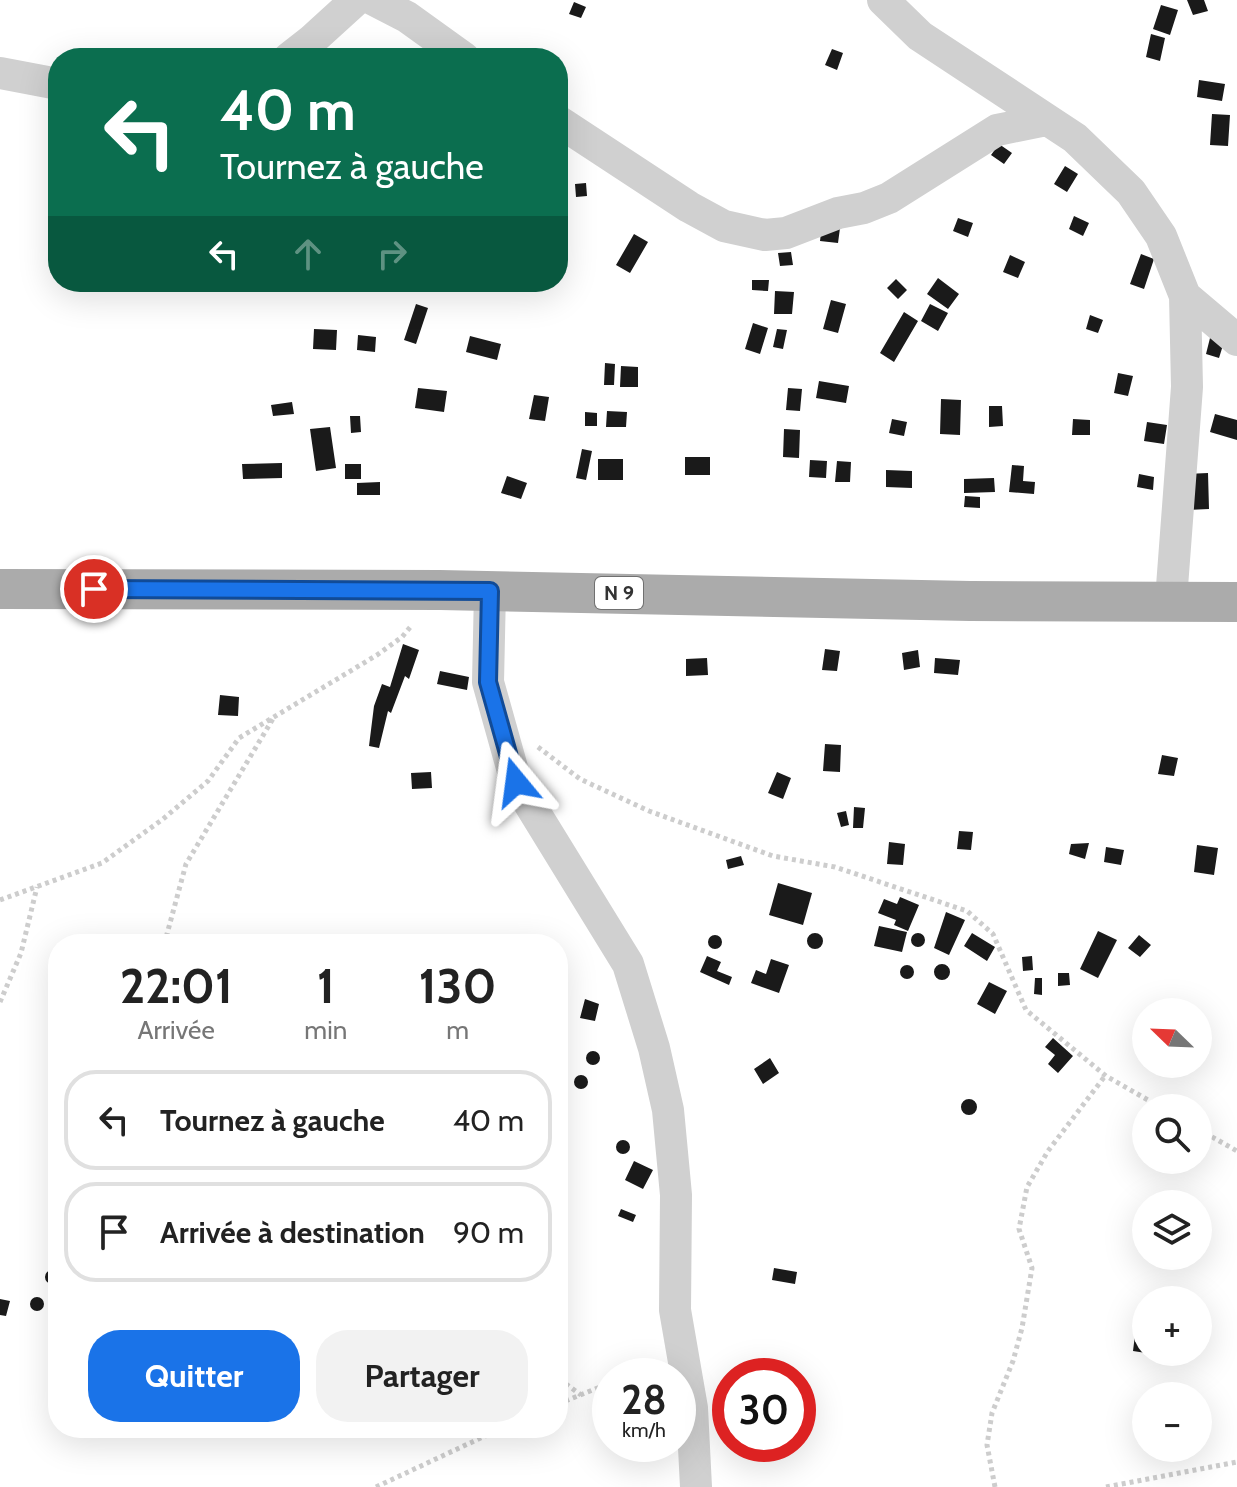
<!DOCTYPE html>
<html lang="fr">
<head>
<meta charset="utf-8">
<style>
	:root { --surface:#fff; --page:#f2f2f2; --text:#222; --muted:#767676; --line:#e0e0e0; --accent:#1a73e8 }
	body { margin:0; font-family:Cabin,sans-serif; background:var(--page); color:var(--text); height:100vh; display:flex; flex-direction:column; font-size:30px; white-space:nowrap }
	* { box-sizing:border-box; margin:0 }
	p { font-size:26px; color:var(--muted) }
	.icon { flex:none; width:44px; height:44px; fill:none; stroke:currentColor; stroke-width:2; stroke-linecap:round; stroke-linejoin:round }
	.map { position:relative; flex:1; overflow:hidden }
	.details { position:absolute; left:48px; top:934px; width:520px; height:504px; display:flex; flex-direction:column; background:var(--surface); border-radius:32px; box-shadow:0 8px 32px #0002 }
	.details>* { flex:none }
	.guide { position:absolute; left:48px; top:48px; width:520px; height:244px; border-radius:32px; box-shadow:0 8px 32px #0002; background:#0b6e4f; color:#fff; overflow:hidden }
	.needle { width:52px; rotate:293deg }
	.buttons { position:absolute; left:1132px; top:998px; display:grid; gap:16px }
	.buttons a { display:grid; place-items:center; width:80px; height:80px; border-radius:50%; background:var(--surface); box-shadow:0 8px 32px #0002; font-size:40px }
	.speed { position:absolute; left:592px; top:1358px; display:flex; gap:16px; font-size:40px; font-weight:700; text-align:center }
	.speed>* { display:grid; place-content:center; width:104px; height:104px; border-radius:50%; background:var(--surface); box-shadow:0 8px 32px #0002; line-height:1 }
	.speed small { font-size:20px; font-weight:400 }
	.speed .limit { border:12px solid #d22; background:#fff; color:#111 }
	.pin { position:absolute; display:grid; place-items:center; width:68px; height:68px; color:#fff; margin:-34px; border:4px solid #fff; border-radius:50%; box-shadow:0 2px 8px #0007 }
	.me { position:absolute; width:88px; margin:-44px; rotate:344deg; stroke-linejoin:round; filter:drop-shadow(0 0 6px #0008) }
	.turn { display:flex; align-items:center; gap:28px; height:168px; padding:0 40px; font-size:36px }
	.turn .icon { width:104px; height:104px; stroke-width:2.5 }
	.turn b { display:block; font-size:56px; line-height:68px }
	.lanes { display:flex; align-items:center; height:76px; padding:0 40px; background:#0003; justify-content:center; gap:40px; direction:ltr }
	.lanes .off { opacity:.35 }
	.eta { display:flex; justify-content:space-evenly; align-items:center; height:136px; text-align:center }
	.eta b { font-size:48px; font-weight:800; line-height:56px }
	.action { display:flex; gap:16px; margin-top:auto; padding:16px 40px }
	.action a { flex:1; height:92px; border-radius:32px; background:var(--accent); color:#fff; font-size:32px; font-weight:800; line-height:92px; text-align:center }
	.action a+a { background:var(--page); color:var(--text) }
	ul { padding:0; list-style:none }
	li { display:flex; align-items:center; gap:24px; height:100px; margin:0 16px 12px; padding:0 24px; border:4px solid var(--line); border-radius:32px }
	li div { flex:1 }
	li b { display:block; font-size:30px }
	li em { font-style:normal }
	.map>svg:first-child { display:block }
	.building { fill:#1a1a1a }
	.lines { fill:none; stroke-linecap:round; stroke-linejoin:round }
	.path { stroke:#cdcdcd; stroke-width:5; stroke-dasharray:4 4; stroke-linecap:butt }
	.minor { stroke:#d0d0d0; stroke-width:32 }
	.major { stroke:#ababab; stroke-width:40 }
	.route-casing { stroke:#114b97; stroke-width:20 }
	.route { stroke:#1a73e8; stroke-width:14 }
	.labels { text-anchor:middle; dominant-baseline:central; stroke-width:8; stroke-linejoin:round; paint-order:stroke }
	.shield { fill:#fff; stroke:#707070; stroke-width:2 }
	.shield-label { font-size:20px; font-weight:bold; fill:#333 }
</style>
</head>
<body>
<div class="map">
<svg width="1237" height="1487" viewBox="0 0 1237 1487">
	<rect width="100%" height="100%" fill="#fff"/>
	<!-- building -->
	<path class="building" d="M 1187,0 L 1204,0 L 1208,11 L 1193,15 Z
		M 574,2 L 586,7 L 581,18 L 569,14 Z
		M 1161,5 L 1178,10 L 1170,35 L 1153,29 Z
		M 1151,34 L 1165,38 L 1160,61 L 1146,57 Z
		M 832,49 L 843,53 L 837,70 L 825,65 Z
		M 1199,80 L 1225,84 L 1222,101 L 1197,97 Z
		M 1212,114 L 1230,115 L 1228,146 L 1210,145 Z
		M 999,144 L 1012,153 L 1004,164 L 991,155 Z
		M 558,154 L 568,155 L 567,170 L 558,169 Z
		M 1065,166 L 1078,174 L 1067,192 L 1054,184 Z
		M 586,183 L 587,196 L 576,197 L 575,184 Z
		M 1074,216 L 1089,223 L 1083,236 L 1069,229 Z
		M 958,218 L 973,223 L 968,237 L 953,231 Z
		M 822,225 L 840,228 L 838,243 L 820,241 Z
		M 634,234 L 648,242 L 630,273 L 616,265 Z
		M 791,252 L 793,265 L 780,266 L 778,253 Z
		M 1141,254 L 1154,259 L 1144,289 L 1130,284 Z
		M 1010,255 L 1025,262 L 1018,278 L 1003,272 Z
		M 938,278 L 959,294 L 948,309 L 927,294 Z
		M 896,279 L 907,290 L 898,299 L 887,288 Z
		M 752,280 L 769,280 L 768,291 L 752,290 Z
		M 775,291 L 794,292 L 792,314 L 774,314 Z
		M 831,300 L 846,304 L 838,333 L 823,329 Z
		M 416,304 L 428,308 L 416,344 L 404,340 Z
		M 930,304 L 948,313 L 938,331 L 921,321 Z
		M 904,312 L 918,321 L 894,362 L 880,353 Z
		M 1090,315 L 1103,320 L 1098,333 L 1086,329 Z
		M 753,323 L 768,328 L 760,354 L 745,349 Z
		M 314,329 L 337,330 L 336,350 L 313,349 Z
		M 777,329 L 787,330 L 783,349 L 773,347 Z
		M 358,335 L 376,337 L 375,352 L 357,350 Z
		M 470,336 L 501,344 L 497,360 L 466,352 Z
		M 1210,338 L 1224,342 L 1219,358 L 1206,354 Z
		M 605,363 L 615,364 L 614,385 L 604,385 Z
		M 621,366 L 638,367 L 638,387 L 620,387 Z
		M 1118,373 L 1133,376 L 1128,396 L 1114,393 Z
		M 819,381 L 849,386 L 846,403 L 816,398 Z
		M 418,388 L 447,391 L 444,412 L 415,408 Z
		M 788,388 L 802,389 L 800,411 L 786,410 Z
		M 534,395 L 549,397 L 545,421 L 529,419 Z
		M 941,399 L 961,400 L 960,435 L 940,434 Z
		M 292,402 L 294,414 L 273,416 L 271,405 Z
		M 989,406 L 1002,406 L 1003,426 L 989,427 Z
		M 607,411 L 627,412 L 626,427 L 606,427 Z
		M 585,412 L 597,413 L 597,426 L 585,426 Z
		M 1215,414 L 1237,420 L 1237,440 L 1210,432 Z
		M 350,416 L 360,416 L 361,432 L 351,433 Z
		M 892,419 L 907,422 L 904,436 L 889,433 Z
		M 1073,419 L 1090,420 L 1090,435 L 1072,435 Z
		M 1147,422 L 1167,425 L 1164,444 L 1144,441 Z
		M 330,427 L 336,468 L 316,471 L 310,429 Z
		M 784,429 L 800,430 L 799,458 L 783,457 Z
		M 582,449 L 592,451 L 586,480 L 576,478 Z
		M 685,457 L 710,457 L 710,475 L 685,475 Z
		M 598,459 L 623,459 L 623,480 L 598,480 Z
		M 810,460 L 827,461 L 826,478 L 809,477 Z
		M 837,461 L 851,462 L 850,482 L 835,482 Z
		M 282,463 L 282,478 L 243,479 L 242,464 Z
		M 345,464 L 361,464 L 361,479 L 345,479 Z
		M 1012,465 L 1024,466 L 1023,481 L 1035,482 L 1034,494 L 1009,492 Z
		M 886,470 L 912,471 L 912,488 L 886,487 Z
		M 1208,473 L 1209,509 L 1187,510 L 1186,474 Z
		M 1139,474 L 1154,477 L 1153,490 L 1137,487 Z
		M 507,476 L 527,483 L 521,499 L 501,493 Z
		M 994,478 L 995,492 L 964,493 L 964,479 Z
		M 380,482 L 380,495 L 357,495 L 357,483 Z
		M 965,496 L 980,497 L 980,508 L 964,507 Z
		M 403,644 L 419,650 L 409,679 L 405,676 L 391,713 L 388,711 L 379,748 L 369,746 L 374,706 L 382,684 L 390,687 Z
		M 825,649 L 840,651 L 837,671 L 822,670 Z
		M 918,650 L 920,667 L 904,670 L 902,653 Z
		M 707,658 L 708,675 L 686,676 L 686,659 Z
		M 935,658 L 960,660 L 958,675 L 934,673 Z
		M 440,671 L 469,677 L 467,690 L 437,684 Z
		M 220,695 L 239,697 L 238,716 L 218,715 Z
		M 825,744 L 841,745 L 840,772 L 823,771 Z
		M 1162,755 L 1178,758 L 1174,776 L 1158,774 Z
		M 431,772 L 432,788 L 412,789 L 411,773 Z
		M 777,772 L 791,778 L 783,799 L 768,793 Z
		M 854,807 L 865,808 L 863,828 L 853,828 Z
		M 846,811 L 849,825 L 841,827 L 837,813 Z
		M 959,831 L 973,832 L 971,850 L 957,849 Z
		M 889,842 L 905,844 L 903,865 L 887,864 Z
		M 1089,843 L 1085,859 L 1069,854 L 1071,844 Z
		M 1197,845 L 1218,848 L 1214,875 L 1194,872 Z
		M 1106,847 L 1124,850 L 1121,865 L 1104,862 Z
		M 741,856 L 744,865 L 728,869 L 726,860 Z
		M 778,883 L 812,893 L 803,925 L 769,915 Z
		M 900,897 L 919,905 L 908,931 L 894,925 L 896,920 L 878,913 L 884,899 L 897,904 Z
		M 946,912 L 965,920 L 949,955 L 934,948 Z
		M 879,926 L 907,932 L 902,952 L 874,946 Z
		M 1098,931 L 1117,940 L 1098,978 L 1080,969 Z
		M807 941a8 8 0 1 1 16 0a8 8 0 1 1-16 0Z
		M 972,933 L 995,947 L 987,961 L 964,946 Z
		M911 940a7 7 0 1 1 14 0a7 7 0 1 1-14 0Z
		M708 942a7 7 0 1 1 14 0a7 7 0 1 1-14 0Z
		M 1139,935 L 1151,945 L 1140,957 L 1128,948 Z
		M 707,956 L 721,962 L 717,971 L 732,977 L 729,985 L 700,972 Z
		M 1032,956 L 1033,970 L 1023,971 L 1022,957 Z
		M 771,959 L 789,965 L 779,993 L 751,983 L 756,970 L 766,974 Z
		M934 972a8 8 0 1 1 16 0a8 8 0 1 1-16 0Z
		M900 972a7 7 0 1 1 14 0a7 7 0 1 1-14 0Z
		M 1058,973 L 1069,973 L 1070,985 L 1058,986 Z
		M 1035,978 L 1042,978 L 1042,995 L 1034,994 Z
		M 989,982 L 1007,991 L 995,1014 L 977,1004 Z
		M 585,999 L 599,1004 L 595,1021 L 580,1018 Z
		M 1177,1004 L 1195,1009 L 1195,1012 L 1174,1012 Z
		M 1053,1038 L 1073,1056 L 1058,1073 L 1048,1064 L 1055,1055 L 1045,1047 Z
		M586 1058a7 7 0 1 1 14 0a7 7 0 1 1-14 0Z
		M 770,1058 L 779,1073 L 763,1084 L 754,1069 Z
		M574 1082a7 7 0 1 1 14 0a7 7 0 1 1-14 0Z
		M961 1107a8 8 0 1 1 16 0a8 8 0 1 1-16 0Z
		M616 1147a7 7 0 1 1 14 0a7 7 0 1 1-14 0Z
		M 634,1161 L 653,1170 L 643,1189 L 625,1180 Z
		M 621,1209 L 636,1215 L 633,1222 L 618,1216 Z
		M 774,1268 L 797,1272 L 795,1284 L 772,1280 Z
		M45 1277a7 7 0 1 1 14 0a7 7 0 1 1-14 0Z
		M30 1304a7 7 0 1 1 14 0a7 7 0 1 1-14 0Z
		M 0,1299 L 10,1301 L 6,1316 L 0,1315 Z
		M 1135,1335 L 1146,1336 L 1146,1353 L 1133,1351 Z"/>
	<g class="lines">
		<!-- path -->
		<path class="path" d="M 538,747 L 580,779 L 649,811 L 773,856 L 835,867 L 967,911 L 993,934 L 1026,1010 L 1106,1076 L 1162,1108
			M 0,900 L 102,863 L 163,819 L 208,781 L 239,738 L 377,655 L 402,637 L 412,625
			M 171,944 L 167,934 L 186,864 L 274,717
			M 0,1002 L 21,953 L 37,887
			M 1198,1129 L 1237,1151
			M 627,1376 L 656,1364
			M 558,1382 L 566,1384 L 581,1395
			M 558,1404 L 610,1383
			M 376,1487 L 502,1428
			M 995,1487 L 987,1445 L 992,1413 L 1013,1361 L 1022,1328 L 1032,1268 L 1019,1229 L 1027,1187 L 1048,1151 L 1105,1076
			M 1106,1487 L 1237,1462"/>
		<!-- minor -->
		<path class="minor" d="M 374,0 L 407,17 L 464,58
			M 883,0 L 920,36 L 1075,138 L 1131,192 L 1161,236 L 1185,296 L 1187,387 L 1171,600
			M 289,58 L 312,40 L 356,0
			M 0,73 L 58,84
			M 558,121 L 689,207 L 724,226 L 765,235 L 786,233 L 838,213 L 864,208 L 889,198 L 997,130 L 1046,120
			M 1185,296 L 1237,340
			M 490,591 L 488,682 L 516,782 L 628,964 L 654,1048 L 668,1110 L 676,1195 L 675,1310 L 692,1408 L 696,1487"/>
		<!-- major -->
		<path class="major" d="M 0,589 L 440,590 L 970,601 L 1237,602"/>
	</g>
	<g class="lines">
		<!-- route casing -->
		<g class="route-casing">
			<path id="route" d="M 94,589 L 490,591 L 488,682 L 516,782"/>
		</g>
		<!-- route -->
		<use href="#route" class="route"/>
	</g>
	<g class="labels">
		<!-- shield labels -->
		<rect class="shield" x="595" y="577" width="48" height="32" rx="6"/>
		<g class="shield-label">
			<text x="619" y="593">N 9</text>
		</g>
	</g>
</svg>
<div class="buttons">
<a><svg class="needle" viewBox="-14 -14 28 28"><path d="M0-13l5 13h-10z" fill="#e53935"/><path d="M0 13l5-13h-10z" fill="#767676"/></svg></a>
<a><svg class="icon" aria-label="search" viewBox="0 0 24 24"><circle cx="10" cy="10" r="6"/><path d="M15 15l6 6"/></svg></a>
<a><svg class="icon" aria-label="layers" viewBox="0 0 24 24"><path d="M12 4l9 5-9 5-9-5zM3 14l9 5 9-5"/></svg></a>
<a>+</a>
<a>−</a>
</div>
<div class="speed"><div>28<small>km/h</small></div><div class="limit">30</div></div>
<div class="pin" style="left:94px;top:589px;background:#d93025"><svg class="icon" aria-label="arrive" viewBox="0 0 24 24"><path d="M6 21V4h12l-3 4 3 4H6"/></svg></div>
<svg class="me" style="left:516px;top:782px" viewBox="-20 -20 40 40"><path d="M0-17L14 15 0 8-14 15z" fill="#1a73e8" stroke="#fff" stroke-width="4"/></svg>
<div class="guide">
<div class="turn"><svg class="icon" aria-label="left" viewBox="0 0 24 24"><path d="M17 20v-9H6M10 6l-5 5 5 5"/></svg><div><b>40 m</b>Tournez à gauche</div></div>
<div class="lanes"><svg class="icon" aria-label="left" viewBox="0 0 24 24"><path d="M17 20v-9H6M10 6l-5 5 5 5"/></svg><svg class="icon off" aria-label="ahead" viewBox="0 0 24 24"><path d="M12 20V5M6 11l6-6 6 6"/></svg><svg class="icon off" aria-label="right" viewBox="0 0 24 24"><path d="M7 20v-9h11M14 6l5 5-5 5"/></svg></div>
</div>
<section class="details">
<div class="eta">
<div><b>22:01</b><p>Arrivée</p></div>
<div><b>1</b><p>min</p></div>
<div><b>130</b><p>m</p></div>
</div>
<ul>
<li><svg class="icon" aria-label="left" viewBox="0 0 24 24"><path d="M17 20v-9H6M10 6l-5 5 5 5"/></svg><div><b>Tournez à gauche</b></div><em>40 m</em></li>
<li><svg class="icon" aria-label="arrive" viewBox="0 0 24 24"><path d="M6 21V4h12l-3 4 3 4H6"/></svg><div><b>Arrivée à destination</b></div><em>90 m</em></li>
</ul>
<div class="action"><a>Quitter</a><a>Partager</a></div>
</section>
</div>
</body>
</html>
